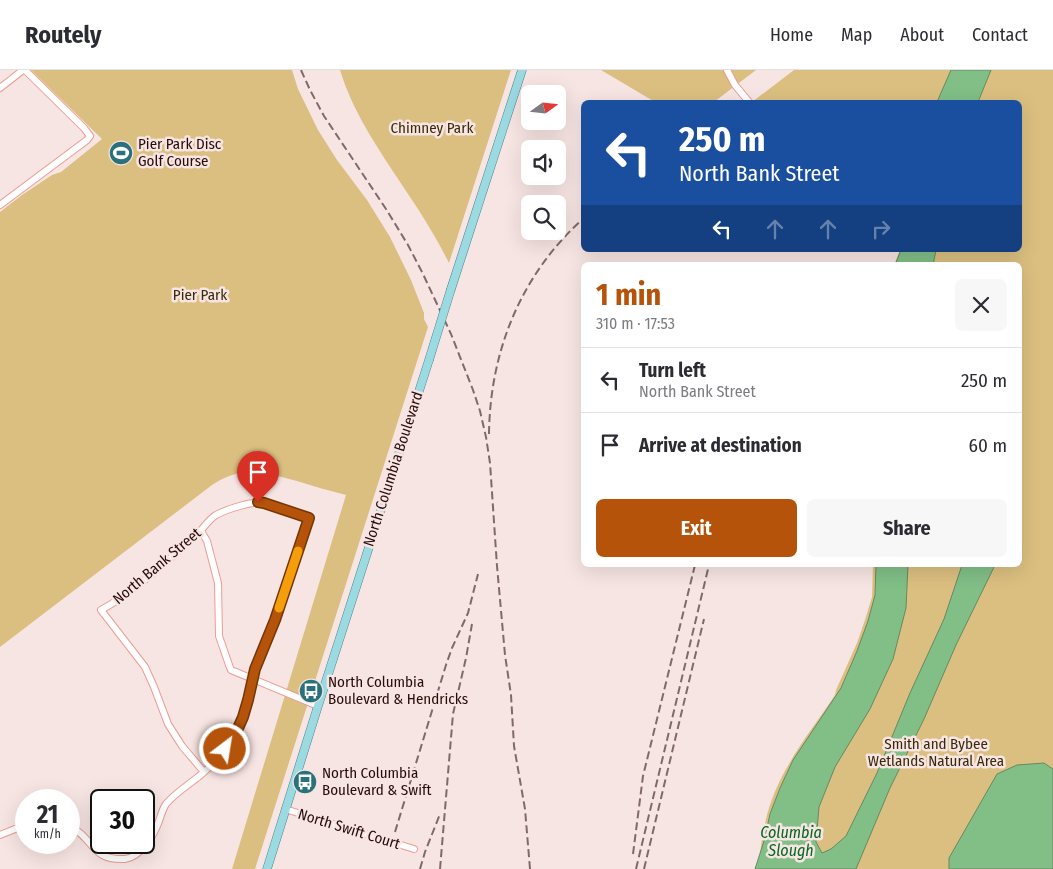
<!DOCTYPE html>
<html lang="en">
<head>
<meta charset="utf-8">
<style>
	:root { --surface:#fff; --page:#f7f7f7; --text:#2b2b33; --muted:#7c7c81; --line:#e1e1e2; --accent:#b45309 }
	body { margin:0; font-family:"Fira Sans Condensed",sans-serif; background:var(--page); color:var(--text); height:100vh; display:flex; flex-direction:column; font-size:19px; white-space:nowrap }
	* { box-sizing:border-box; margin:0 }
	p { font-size:16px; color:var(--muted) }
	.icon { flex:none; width:28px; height:28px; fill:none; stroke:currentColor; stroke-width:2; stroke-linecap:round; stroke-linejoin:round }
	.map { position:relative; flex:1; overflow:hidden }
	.panel { position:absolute; left:581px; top:192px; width:441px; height:305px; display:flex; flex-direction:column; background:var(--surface); border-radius:8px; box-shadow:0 5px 20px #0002 }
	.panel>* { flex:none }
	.top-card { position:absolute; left:581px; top:30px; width:441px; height:152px; border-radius:8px; box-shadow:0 5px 20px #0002; background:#1a4fa0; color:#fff; overflow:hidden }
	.needle { width:32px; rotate:75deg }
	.controls { position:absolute; left:521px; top:15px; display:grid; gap:10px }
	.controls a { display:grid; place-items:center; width:45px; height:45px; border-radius:8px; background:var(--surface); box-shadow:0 5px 20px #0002; font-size:25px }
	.speed { position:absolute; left:15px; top:719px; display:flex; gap:10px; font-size:25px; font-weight:700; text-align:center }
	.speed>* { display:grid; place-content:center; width:65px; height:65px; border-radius:50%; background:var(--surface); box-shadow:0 5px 20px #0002; line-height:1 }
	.speed small { font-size:12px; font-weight:400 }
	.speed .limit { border:2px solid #111; border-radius:8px; background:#fff; color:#111 }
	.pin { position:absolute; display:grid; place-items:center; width:42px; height:42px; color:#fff; margin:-51px -21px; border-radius:50% 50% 50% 0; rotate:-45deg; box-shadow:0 0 5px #0007 }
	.pin .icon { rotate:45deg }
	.me { position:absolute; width:55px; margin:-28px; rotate:31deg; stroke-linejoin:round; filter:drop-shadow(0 0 4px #0008) }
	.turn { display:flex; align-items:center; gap:18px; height:105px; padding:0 15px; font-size:22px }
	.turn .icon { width:65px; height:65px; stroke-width:2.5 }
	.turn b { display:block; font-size:35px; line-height:42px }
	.lanes { display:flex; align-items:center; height:48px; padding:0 15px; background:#0003; justify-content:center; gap:25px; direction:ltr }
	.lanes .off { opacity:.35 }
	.round { display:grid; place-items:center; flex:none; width:52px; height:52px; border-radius:8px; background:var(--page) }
	.overview { display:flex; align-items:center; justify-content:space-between; height:85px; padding:0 15px }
	h1 { font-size:30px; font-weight:700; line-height:38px; color:var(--accent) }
	.button { display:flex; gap:10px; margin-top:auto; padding:10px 15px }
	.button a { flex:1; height:58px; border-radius:8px; background:var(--accent); color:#fff; font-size:20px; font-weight:700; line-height:58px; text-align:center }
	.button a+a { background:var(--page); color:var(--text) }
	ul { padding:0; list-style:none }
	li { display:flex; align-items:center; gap:15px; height:65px; padding:0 15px; border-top:1px solid var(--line) }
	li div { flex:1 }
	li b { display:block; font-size:19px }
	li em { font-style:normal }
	header { display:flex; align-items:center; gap:30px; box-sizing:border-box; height:70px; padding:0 25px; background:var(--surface); border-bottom:1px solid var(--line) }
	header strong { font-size:24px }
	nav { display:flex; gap:28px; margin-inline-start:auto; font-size:18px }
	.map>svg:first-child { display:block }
	.green { fill:#dbbf80 }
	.water { fill:#81bf87; stroke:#668961 }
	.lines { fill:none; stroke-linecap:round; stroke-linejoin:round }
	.minor-casing { stroke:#ed9c93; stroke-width:8 }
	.major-casing { stroke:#48828a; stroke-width:9 }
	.minor { stroke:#fff; stroke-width:6 }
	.major { stroke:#9cdae2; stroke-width:8 }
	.rail { stroke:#816967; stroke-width:2; stroke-dasharray:8 4; stroke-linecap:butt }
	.major-bridge-casing { stroke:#48828a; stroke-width:9; stroke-linecap:butt }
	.major-bridge { stroke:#9cdae2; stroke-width:8 }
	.route-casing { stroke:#753606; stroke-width:12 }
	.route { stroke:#b45309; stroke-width:9 }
	.slow { stroke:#f59e0b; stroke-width:9 }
	.labels { text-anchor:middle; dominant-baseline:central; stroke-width:5; stroke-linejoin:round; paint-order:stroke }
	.park-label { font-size:15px; fill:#382a08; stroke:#f7e5e3 }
	.poi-label { font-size:15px; fill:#280b09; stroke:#f7e5e3; text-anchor:start }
	.street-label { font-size:15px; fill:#280b09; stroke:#f7e5e3 }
	.water-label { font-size:16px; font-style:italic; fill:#046722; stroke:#f7e5e3 }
</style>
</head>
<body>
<header>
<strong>Routely</strong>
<nav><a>Home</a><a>Map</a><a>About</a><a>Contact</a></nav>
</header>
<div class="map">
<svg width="1053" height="799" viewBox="0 0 1053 799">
	<rect width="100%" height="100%" fill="#f7e5e3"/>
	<!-- green -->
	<path class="green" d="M 31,0 L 292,0 L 298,19 L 318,60 L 337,90 L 367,130 L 390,167 L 411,210 L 424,243 L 424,249 L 428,257 L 255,799 L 232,799 L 346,425 C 330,421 313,416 297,411 C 265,402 242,395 212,415 L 0,577 L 0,142 L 22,125 L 52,105 L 61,102 L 102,69 Z
		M 340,0 L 511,0 L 449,193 C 437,169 423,146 408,124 C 382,84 354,46 340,0 Z
		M 601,0 L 756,0 L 714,32 L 655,32 Z
		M 794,0 L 1053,0 L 1053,799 L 761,799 C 761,791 760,783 761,776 C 762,767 764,758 766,749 C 777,702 809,664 835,625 L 836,620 L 857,573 L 865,550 L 872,527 L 873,495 L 1020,495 L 1020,195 L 894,195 L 900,180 L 1020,180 L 1020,32 L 752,32 Z"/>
	<!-- water -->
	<path class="water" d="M 951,0 L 991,0 L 978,32 L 937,32 Z
		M 901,180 L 936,180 L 933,195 L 895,195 Z
		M 876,495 L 908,495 L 906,538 L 893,589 L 870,639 L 835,697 L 819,737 L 816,772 L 822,783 L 831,779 L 846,766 L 877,703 L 910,623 L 944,549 L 962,495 L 995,495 L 956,575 L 924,649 L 890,718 L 856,799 L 755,799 L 764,771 L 770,744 L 780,718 L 793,690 L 841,618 L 857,581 L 868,551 L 875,525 Z
		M 1044,693 L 1053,699 L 1053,799 L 949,799 L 949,788 L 997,704 L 1017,695 Z"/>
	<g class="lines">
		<!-- minor casing -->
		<g class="minor-casing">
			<path id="minor" d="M 727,0 L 735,15 L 749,32
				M 0,18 L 23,0
				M 0,135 L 87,70 L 90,66 L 84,58 L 25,0
				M 201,461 L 207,471 L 218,513 L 219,566 L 229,595 L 231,600 L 318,636
				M 285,739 L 414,779
				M 69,756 C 95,768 90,791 125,789 C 141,787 154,765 159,751 C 161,745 163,738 166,734 C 177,721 192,713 204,702 C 216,692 225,680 233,667 C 241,655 247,639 250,625 C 252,616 253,607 255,599 C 261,582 269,566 275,549 C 287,516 298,482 309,448 L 264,433 C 252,431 227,439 216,445 C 208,450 202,460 195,467 C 165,492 136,521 101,540 L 145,597 L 154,617 L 168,654 L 182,676 L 204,702
				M 0,765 L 15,759 L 26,756"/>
		</g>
		<!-- major casing -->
		<g class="major-casing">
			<path id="major" d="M 451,219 L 522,0
				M 267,799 L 318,636 L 429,290"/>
		</g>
		<!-- minor -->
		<use href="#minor" class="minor"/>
		<!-- major -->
		<use href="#major" class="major"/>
		<!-- rail -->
		<path class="rail" d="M 301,0 L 310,20 L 324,46 L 386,139 L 408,175 L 423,204 L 451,264 L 473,320 L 480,341 L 486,367 L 490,393 L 497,496 L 505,585 L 511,625 L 514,676 L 525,739 L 530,799
			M 489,364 C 490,281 521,204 584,148
			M 395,762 L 446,595 L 452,578 L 468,543 L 478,504
			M 633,784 L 643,706 L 695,495
			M 420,799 L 425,782 L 440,744
			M 440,799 L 453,644 L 466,588 L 472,554
			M 636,799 L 709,495
			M 644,799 L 704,549"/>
		<!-- major-bridge casing -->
		<g class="major-bridge-casing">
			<path id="major-bridge" d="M 429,290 L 451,219"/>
		</g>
		<!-- major-bridge -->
		<use href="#major-bridge" class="major-bridge"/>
	</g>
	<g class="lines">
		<!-- route casing -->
		<g class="route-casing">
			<path id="route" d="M 225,679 L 235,665 L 243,647 L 248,630 L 255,599 L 275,550 L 309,448 L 264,433 L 258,432"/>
		</g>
		<!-- route -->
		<use href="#route" class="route"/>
		<!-- slow -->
		<path class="slow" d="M 279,538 L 298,481"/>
	</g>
	<!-- icons -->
	<defs>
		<g id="stadium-disc" transform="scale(1.25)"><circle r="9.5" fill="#29727b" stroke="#f7e5e3"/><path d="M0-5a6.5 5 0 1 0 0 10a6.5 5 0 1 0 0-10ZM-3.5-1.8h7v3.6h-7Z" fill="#fff"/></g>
		<g id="bus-disc" transform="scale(1.25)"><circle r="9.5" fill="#29727b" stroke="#f7e5e3"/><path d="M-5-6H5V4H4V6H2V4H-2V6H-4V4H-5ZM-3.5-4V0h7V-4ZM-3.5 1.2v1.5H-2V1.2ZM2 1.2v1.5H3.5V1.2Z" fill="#fff"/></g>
	</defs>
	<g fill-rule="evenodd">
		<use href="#stadium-disc" x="121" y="83"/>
		<use href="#bus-disc" x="311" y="621"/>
		<use href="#bus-disc" x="305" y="712"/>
	</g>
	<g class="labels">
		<!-- park labels -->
		<g class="park-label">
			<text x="432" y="58">Chimney Park</text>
			<text x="200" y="225">Pier Park</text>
			<text x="936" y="674">Smith and Bybee<tspan x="936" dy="17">Wetlands Natural Area</tspan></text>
		</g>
		<!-- poi labels -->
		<g class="poi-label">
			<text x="138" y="74">Pier Park Disc<tspan x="138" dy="17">Golf Course</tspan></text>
			<text x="328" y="612">North Columbia<tspan x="328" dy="17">Boulevard &amp; Hendricks</tspan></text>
			<text x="322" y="703">North Columbia<tspan x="322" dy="17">Boulevard &amp; Swift</tspan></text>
		</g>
		<!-- street labels -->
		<g class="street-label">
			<text transform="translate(393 399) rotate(-72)">North Columbia Boulevard</text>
			<text transform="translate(157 496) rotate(-40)">North Bank Street</text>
			<text transform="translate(349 759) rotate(17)">North Swift Court</text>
		</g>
		<!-- water labels -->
		<g class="water-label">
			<text x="791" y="762">Columbia<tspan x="791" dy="18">Slough</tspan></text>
		</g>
	</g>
</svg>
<div class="controls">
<a><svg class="needle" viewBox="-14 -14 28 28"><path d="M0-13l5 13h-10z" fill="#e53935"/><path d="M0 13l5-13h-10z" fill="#7c7c81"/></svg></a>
<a><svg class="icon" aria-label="sound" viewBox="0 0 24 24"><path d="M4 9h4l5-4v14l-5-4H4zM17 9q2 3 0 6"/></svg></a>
<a><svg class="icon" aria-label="search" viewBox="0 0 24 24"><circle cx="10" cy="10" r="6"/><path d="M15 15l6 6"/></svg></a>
</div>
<div class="speed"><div>21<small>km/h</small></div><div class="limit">30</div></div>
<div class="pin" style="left:258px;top:432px;background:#d93025"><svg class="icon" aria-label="arrive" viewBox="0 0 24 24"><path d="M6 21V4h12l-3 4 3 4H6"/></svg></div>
<svg class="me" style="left:225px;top:679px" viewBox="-20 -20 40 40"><circle r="17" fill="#b45309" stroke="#fff" stroke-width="3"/><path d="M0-11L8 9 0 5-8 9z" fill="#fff"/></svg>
<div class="top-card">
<div class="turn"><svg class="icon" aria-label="left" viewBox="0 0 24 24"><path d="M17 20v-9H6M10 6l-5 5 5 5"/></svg><div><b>250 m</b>North Bank Street</div></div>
<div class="lanes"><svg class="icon" aria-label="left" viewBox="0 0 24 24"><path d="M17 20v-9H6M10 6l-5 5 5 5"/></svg><svg class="icon off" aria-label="ahead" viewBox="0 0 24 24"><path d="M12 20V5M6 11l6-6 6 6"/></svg><svg class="icon off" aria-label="ahead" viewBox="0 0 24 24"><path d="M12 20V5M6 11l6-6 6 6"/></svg><svg class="icon off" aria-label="right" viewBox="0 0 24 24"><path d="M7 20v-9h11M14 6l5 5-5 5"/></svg></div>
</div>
<section class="panel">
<div class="overview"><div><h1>1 min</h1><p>310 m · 17:53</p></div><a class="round"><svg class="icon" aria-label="close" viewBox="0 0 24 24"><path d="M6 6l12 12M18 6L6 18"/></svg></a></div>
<ul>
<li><svg class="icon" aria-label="left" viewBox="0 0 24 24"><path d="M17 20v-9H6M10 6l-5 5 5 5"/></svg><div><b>Turn left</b><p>North Bank Street</p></div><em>250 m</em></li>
<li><svg class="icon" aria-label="arrive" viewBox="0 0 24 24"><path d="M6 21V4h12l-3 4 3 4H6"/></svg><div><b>Arrive at destination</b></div><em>60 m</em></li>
</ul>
<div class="button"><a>Exit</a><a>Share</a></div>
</section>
</div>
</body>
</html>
